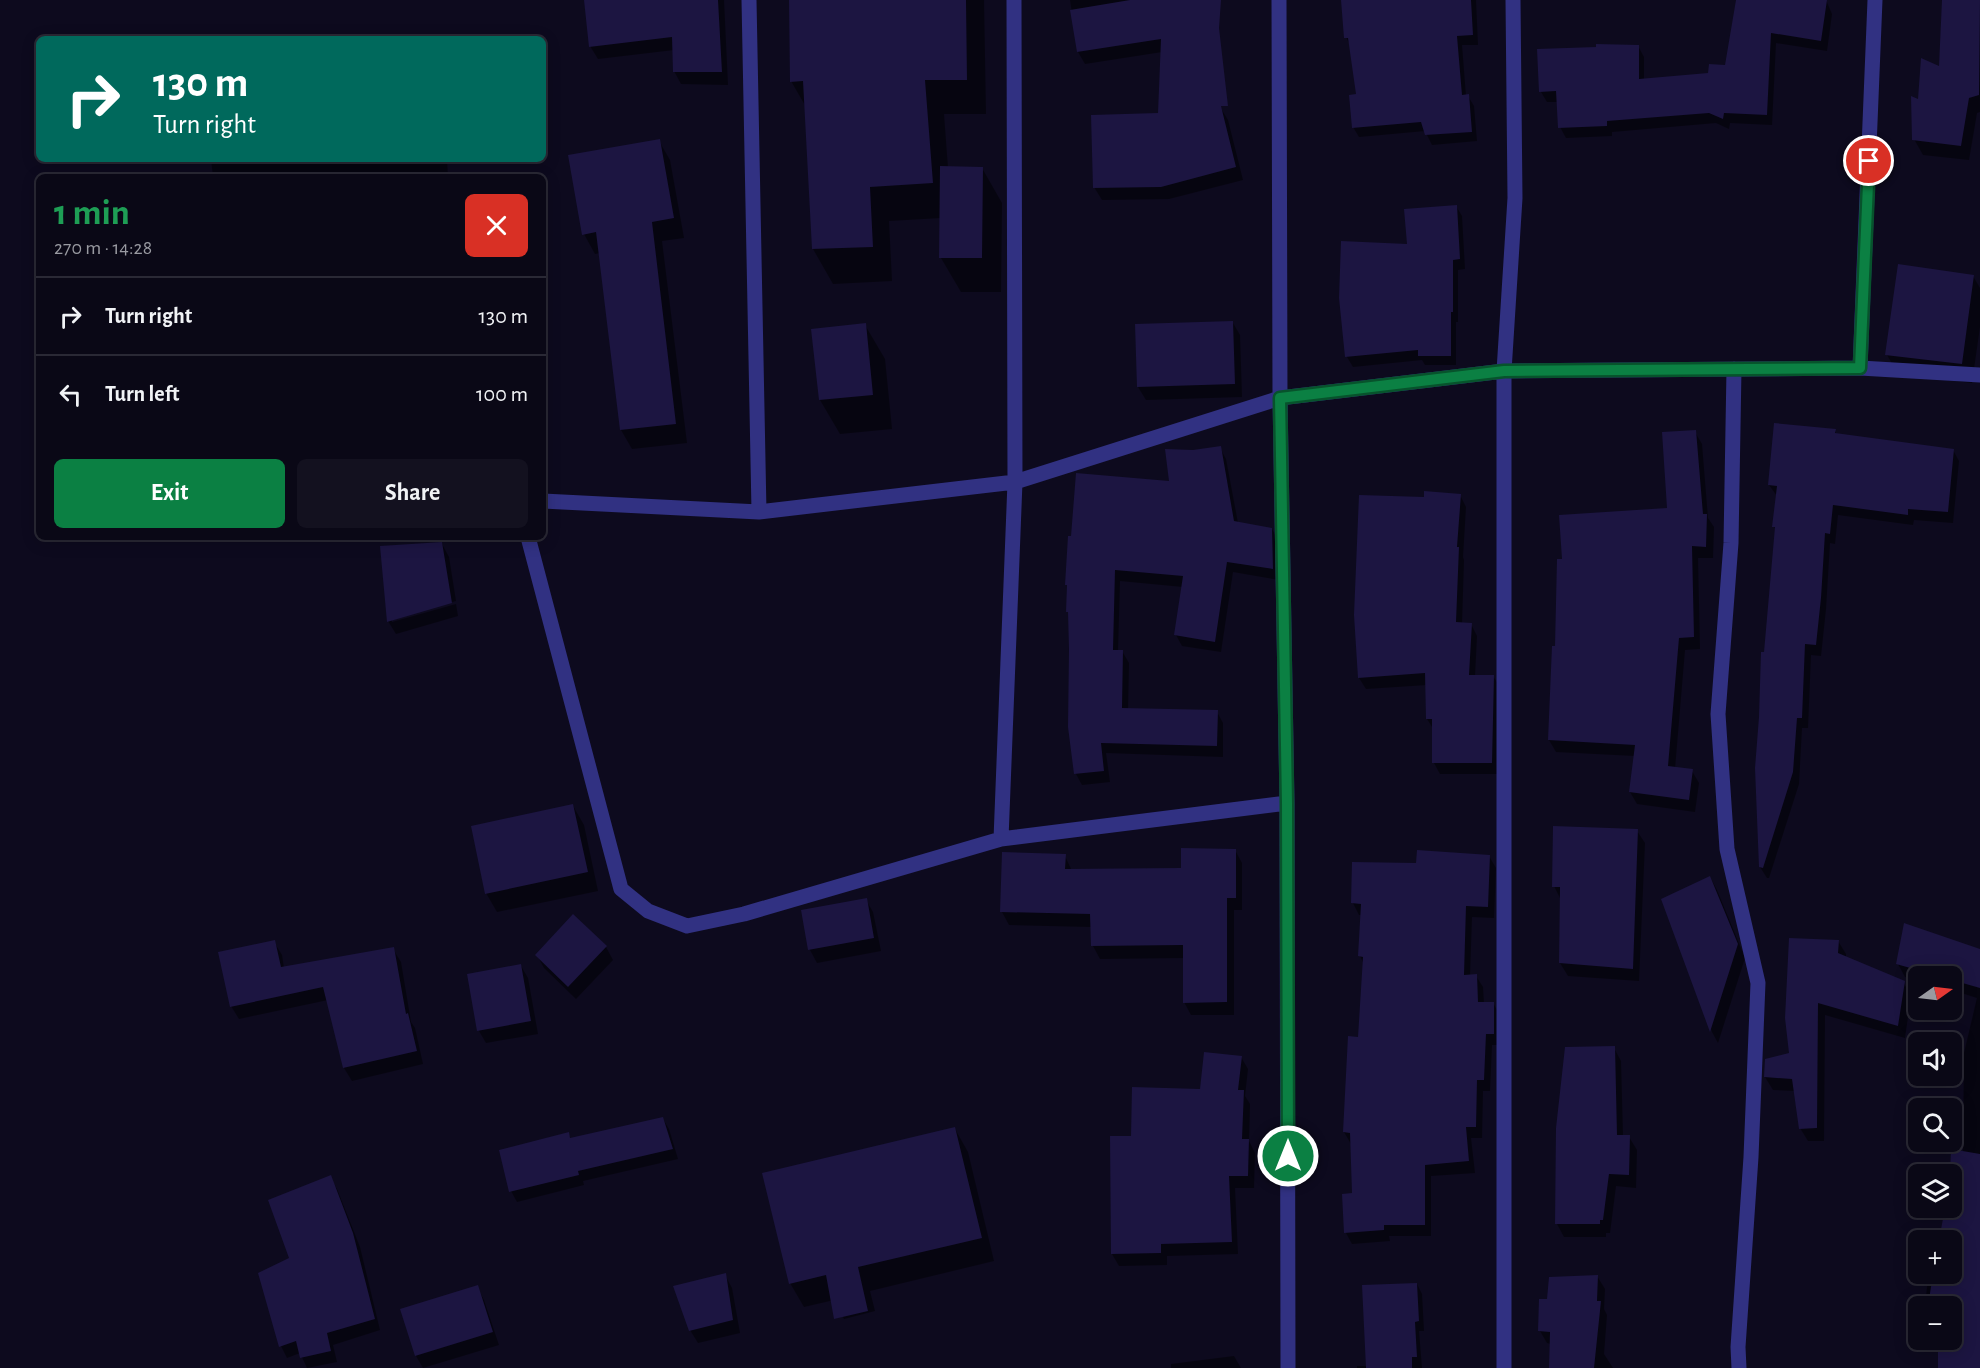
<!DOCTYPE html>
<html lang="en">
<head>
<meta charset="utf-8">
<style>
	:root { --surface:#0a0816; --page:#13111f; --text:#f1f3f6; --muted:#999aa1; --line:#2a2935; --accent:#0b8043 }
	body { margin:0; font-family:"Alegreya Sans",sans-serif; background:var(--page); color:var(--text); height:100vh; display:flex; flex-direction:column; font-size:22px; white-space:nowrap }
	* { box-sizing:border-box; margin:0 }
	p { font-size:20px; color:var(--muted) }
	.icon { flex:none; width:33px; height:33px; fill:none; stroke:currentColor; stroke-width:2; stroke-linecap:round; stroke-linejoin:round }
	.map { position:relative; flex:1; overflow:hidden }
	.sheet { position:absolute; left:36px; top:174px; width:510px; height:366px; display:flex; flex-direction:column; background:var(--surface); border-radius:9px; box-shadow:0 3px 15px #0003,0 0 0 2px var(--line) }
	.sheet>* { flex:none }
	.banner { position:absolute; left:36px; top:36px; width:510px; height:126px; border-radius:9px; box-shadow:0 3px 15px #0003,0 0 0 2px var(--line); background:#00695c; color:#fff; overflow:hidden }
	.needle { width:39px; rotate:76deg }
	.fabs { position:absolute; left:1908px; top:966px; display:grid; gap:12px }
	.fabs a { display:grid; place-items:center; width:54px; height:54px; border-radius:9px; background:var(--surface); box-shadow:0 3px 15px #0003,0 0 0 2px var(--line); font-size:30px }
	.pin { position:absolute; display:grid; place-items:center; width:51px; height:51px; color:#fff; margin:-26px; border:3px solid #fff; border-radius:50%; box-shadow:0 2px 6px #0007 }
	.me { position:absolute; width:66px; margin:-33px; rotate:0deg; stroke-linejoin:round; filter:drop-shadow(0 0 4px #0008) }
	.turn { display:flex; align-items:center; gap:21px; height:126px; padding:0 18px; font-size:27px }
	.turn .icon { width:78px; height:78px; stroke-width:2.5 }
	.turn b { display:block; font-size:42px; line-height:51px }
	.round { display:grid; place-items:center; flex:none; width:63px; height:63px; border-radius:9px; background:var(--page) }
	.summary { display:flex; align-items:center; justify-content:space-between; height:102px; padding:0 18px }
	h1 { font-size:36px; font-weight:700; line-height:45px; color:#1e9e55 }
	.primary-button { display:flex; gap:12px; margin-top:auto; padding:12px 18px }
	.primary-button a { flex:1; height:69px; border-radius:9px; background:var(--accent); color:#fff; font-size:24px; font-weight:700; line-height:69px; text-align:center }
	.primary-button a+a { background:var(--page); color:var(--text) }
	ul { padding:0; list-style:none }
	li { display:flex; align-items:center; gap:18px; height:78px; padding:0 18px; border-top:2px solid var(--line) }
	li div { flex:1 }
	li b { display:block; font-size:22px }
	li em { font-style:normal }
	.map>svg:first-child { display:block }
	.shadow { fill:#0007 }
	.building { fill:#1c1541 }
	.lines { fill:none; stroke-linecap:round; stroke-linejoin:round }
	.street { stroke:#313182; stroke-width:15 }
	.route-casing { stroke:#07532c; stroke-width:15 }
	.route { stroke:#0b8043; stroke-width:10 }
</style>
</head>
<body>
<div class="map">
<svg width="1980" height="1368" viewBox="0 0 1980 1368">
	<rect width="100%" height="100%" fill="#0d0a1e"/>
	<!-- shadow -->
	<path class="shadow" d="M 585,0 L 724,0 L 728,85 L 681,84 L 674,71 L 674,50 L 598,59 L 590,46 Z
		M 790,0 L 984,0 L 986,114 L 944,114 L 948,168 L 982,168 L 1002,203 L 1001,292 L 961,292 L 941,258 L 941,218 L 889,221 L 892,281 L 833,284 L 813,249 L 806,107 L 791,81 Z
		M 1070,0 L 1166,0 L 1175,50 L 1085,64 L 1078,52 Z
		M 1343,0 L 1476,0 L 1478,45 L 1462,45 L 1466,96 L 1468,96 L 1474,106 L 1477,141 L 1432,145 L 1425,131 L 1359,137 L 1353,127 L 1357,96 L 1351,47 L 1346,37 Z
		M 1737,0 L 1826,0 L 1832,14 L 1827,51 L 1776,43 L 1772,125 L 1730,123 L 1729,129 L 1716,123 L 1612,132 L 1612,136 L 1566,138 L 1560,127 L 1558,102 L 1547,102 L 1541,92 L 1638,46 L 1644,57 L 1644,80 L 1709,75 L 1727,67 Z
		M 1943,0 L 1980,0 L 1980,112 L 1977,113 L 1969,160 L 1923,155 L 1914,139 L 1919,101 L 1941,68 Z
		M 1220,107 L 1228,120 L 1243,180 L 1169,199 L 1102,200 L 1094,187 L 1160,114 Z
		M 659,141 L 670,160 L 684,238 L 662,241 L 687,443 L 632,449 L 621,430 L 600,253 L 595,254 L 584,234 Z
		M 211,159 L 447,159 L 448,177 L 213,177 Z
		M 1456,206 L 1462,216 L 1465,269 L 1458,270 L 1458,322 L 1456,322 L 1456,365 L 1425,365 L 1422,360 L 1353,367 L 1347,357 L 1340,298 Z
		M 1973,276 L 1980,288 L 1980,327 L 1972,383 L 1898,374 L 1887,355 Z
		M 1233,323 L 1240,335 L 1242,397 L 1146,400 L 1138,387 Z
		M 865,325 L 885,359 L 892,429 L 840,434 L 820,400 L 813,330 Z
		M 1835,431 L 1837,435 L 1953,450 L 1959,461 L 1953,523 L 1914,520 L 1913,525 L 1838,515 L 1835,544 L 1830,543 L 1826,609 L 1821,656 L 1811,655 L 1808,728 L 1802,728 L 1799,784 L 1769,878 L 1767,878 L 1760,867 L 1765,653 L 1776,530 L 1774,526 L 1777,496 L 1769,485 Z
		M 1695,432 L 1702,444 L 1708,518 L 1714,527 L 1713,558 L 1698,558 L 1700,649 L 1685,650 L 1675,769 L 1692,771 L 1699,783 L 1695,812 L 1637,804 L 1630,792 L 1635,756 L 1556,752 L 1549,740 L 1564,560 L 1668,509 Z
		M 1220,448 L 1226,459 L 1238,523 L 1272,529 L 1278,540 L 1279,580 L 1233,572 L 1221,652 L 1182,646 L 1176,635 L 1183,587 L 1120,581 L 1118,651 L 1122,651 L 1129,663 L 1128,710 L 1217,712 L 1223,723 L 1223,757 L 1106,753 L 1110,782 L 1082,785 L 1076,774 L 1070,616 L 1068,611 L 1171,483 L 1193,452 Z
		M 1460,495 L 1466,507 L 1463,557 L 1464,560 L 1462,624 L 1471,624 L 1477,636 L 1475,676 L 1493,676 L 1500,687 L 1498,774 L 1440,774 L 1434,763 L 1434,730 L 1427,719 L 1427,685 L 1366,689 L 1359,678 L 1355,615 L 1425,498 Z
		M 442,544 L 449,557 L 456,601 L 392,619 L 392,622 L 456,604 L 458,616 L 396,634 L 388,621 Z
		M 573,806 L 584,825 L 598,891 L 497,912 L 486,893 Z
		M 1637,831 L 1645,843 L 1639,981 L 1568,976 L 1560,963 L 1561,900 L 1554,886 Z
		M 1235,850 L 1242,863 L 1242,910 L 1234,910 L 1234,1015 L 1191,1015 L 1184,1002 L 1184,958 L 1100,959 L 1093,946 L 1092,927 L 1009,925 L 1002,912 L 1065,856 L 1072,871 L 1183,869 Z
		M 1489,856 L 1496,868 L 1494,918 L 1472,917 L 1470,976 L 1476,976 L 1483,987 L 1484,1004 L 1493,1003 L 1500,1015 L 1500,1045 L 1492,1045 L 1490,1091 L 1483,1091 L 1482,1138 L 1471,1138 L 1475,1173 L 1431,1176 L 1431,1236 L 1389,1236 L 1390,1241 L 1352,1244 L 1346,1233 L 1354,1195 L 1351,1144 L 1344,1132 L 1360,1038 L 1364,964 L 1360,956 L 1362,915 L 1359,915 L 1353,903 L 1417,864 Z
		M 1710,877 L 1717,890 L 1745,958 L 1718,1043 L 1712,1032 L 1663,900 Z
		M 866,900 L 873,912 L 881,951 L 817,963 L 810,950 L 803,911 Z
		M 1838,941 L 1846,954 L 1846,958 L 1903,982 L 1911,995 L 1905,1038 L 1825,1015 L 1824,1141 L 1808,1141 L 1800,1128 L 1795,1091 L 1773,1090 L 1765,1077 L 1791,1054 Z
		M 274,942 L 282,955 L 284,968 L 393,949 L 401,962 L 411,1022 L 415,1028 L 423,1064 L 352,1081 L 344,1068 L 328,1000 L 239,1019 L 231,1006 Z
		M 606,947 L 613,960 L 576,999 L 544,968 L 537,955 Z
		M 1980,951 L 1980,1368 L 1939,1368 L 1940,1347 L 1930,1346 L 1926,1340 L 1952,1340 L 1952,1306 L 1925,1306 L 1928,1278 L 1934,1279 L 1935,1274 L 1952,1274 L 1952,1240 L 1941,1240 L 1946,1208 L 1952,1208 L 1952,1151 L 1963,1152 L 1964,1053 L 1977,998 L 1952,990 L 1952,976 L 1918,976 L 1918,981 L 1905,977 L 1898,964 Z
		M 521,966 L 528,978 L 538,1034 L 486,1043 L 479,1031 Z
		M 1614,1048 L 1621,1061 L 1623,1136 L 1629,1137 L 1637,1150 L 1636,1188 L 1616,1186 L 1610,1233 L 1606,1233 L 1606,1237 L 1564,1237 L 1557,1224 Z
		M 1241,1057 L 1248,1069 L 1245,1096 L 1250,1104 L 1249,1141 L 1255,1153 L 1254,1188 L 1235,1188 L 1238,1254 L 1167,1256 L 1167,1265 L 1119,1266 L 1112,1254 L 1133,1138 L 1201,1090 Z
		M 663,1119 L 669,1129 L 678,1159 L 583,1181 L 584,1185 L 517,1202 L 511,1191 L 568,1134 L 571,1139 Z
		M 955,1129 L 968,1152 L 994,1261 L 870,1291 L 875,1311 L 844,1319 L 834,1300 L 804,1307 L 790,1283 Z
		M 330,1177 L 337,1189 L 360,1247 L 380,1330 L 333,1345 L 337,1362 L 307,1368 L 300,1353 L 287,1358 L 281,1346 L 291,1258 Z
		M 725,1275 L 732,1288 L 740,1333 L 698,1343 L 690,1330 Z
		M 1597,1276 L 1605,1289 L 1604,1309 L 1607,1315 L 1604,1354 L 1613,1368 L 1550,1368 L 1551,1344 L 1547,1343 L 1540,1331 L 1548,1301 Z
		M 1417,1284 L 1422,1294 L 1424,1331 L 1419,1331 L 1422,1368 L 1357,1368 L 1357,1366 L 1367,1366 Z
		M 477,1287 L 484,1300 L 499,1345 L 423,1368 L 416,1356 L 402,1310 Z
		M 1234,1356 L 1241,1368 L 1171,1368 L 1171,1364 Z"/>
	<!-- building -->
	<path class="building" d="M 584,0 L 718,0 L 722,72 L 673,72 L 672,37 L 589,47 Z
		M 789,0 L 966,0 L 967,80 L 925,80 L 933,183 L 870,187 L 873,247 L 812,249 L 803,81 L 790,82 Z
		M 1130,0 L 1221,0 L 1219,28 L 1228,106 L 1221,106 L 1236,167 L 1161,187 L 1093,188 L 1091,115 L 1158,113 L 1161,39 L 1077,52 L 1070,10 Z
		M 1341,0 L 1471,0 L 1473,35 L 1457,36 L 1462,95 L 1469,94 L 1472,132 L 1425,135 L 1421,122 L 1352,128 L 1349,95 L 1356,94 L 1348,38 L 1344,38 Z
		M 1736,0 L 1827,0 L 1821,41 L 1771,33 L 1767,115 L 1724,113 L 1723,119 L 1709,113 L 1607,121 L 1607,126 L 1558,128 L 1556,91 L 1539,92 L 1537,49 L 1596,47 L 1596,44 L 1639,45 L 1639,79 L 1708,73 L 1709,64 L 1725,65 Z
		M 1942,0 L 1980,0 L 1979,95 L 1969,98 L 1961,146 L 1912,140 L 1911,96 L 1918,99 L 1921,58 L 1939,66 Z
		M 660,139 L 674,218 L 652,222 L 676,424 L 620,430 L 596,232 L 582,235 L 568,155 Z
		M 940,166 L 983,167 L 982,258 L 939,258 Z
		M 1457,205 L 1460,259 L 1453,260 L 1453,312 L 1451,312 L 1451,356 L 1418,356 L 1418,350 L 1345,357 L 1339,298 L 1341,241 L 1407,244 L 1404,209 Z
		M 1898,264 L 1974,275 L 1962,364 L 1885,355 Z
		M 1233,321 L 1235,384 L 1137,387 L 1135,324 Z
		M 866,323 L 873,395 L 819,400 L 811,329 Z
		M 1774,423 L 1836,429 L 1835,433 L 1954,449 L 1948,512 L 1908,509 L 1908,515 L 1833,505 L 1830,534 L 1825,533 L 1821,598 L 1816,645 L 1805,644 L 1802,718 L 1797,718 L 1793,772 L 1763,868 L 1759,867 L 1755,768 L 1759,717 L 1761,652 L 1764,652 L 1775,527 L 1772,527 L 1777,486 L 1768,485 Z
		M 1696,430 L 1703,514 L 1707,514 L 1706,547 L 1692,546 L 1694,637 L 1679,638 L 1668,766 L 1693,769 L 1689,800 L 1629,792 L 1635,745 L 1548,740 L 1552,646 L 1555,646 L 1557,559 L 1562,559 L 1559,515 L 1667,508 L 1662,432 Z
		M 1221,446 L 1234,521 L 1272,528 L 1273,569 L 1227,562 L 1215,642 L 1174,635 L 1183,576 L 1115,570 L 1113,650 L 1123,650 L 1122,708 L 1218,710 L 1217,746 L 1101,743 L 1104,771 L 1074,774 L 1068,727 L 1069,649 L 1068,612 L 1066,612 L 1067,585 L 1065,585 L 1068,536 L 1071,536 L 1076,473 L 1169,481 L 1165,449 L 1193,450 Z
		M 1424,491 L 1461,494 L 1457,547 L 1459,547 L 1456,622 L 1472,623 L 1469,675 L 1494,675 L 1492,763 L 1432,763 L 1432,719 L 1426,719 L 1425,673 L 1358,678 L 1354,615 L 1359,495 L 1424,497 Z
		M 442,542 L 452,603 L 387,622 L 380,546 Z
		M 573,804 L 588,872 L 485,894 L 471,826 Z
		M 1553,826 L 1638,829 L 1633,969 L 1559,963 L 1560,887 L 1552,887 Z
		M 1181,848 L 1236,849 L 1236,898 L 1227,898 L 1227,1002 L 1183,1003 L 1183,945 L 1091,946 L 1090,914 L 1000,912 L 1002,852 L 1066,854 L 1065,869 L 1181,868 Z
		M 1417,850 L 1490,855 L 1488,907 L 1466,906 L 1464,975 L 1477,974 L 1478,1002 L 1494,1002 L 1494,1034 L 1486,1034 L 1484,1080 L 1477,1080 L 1476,1127 L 1466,1127 L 1469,1161 L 1425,1165 L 1425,1225 L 1384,1225 L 1384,1230 L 1344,1233 L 1342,1194 L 1352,1193 L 1350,1133 L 1343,1132 L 1348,1036 L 1358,1037 L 1363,957 L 1358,956 L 1361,904 L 1351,903 L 1352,862 L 1416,863 Z
		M 1710,876 L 1738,944 L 1710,1032 L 1661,899 Z
		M 867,898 L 874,938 L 808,950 L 801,910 Z
		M 573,914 L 607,946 L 568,987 L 535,955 Z
		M 1904,923 L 1980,949 L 1980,988 L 1952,980 L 1952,976 L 1939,976 L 1896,964 Z
		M 1789,938 L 1839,940 L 1838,953 L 1905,981 L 1898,1026 L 1818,1003 L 1817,1128 L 1799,1129 L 1792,1079 L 1764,1077 L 1765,1059 L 1789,1053 L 1785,1018 Z
		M 275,940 L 281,967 L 394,947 L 406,1014 L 408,1013 L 417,1051 L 343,1068 L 323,987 L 230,1007 L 218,952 Z
		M 521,964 L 531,1021 L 477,1031 L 467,974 Z
		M 1615,1046 L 1617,1135 L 1630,1135 L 1629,1175 L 1609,1174 L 1603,1220 L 1600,1220 L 1600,1224 L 1555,1224 L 1556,1128 L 1565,1047 Z
		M 1204,1052 L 1242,1056 L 1238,1090 L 1244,1090 L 1242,1139 L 1249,1139 L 1248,1176 L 1229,1176 L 1232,1242 L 1161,1244 L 1161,1253 L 1111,1254 L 1110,1136 L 1131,1136 L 1132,1087 L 1200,1089 Z
		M 663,1117 L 673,1149 L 578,1171 L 579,1175 L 509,1192 L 499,1150 L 569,1132 L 570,1138 Z
		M 955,1127 L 982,1238 L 858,1267 L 868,1311 L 834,1319 L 826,1275 L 789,1284 L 762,1173 Z
		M 1951,1149 L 1980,1154 L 1980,1368 L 1938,1368 L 1938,1340 L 1952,1340 L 1952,1306 L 1928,1306 L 1933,1274 L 1952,1274 L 1952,1240 L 1939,1240 L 1945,1208 L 1952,1208 L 1952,1174 L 1950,1174 Z
		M 331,1175 L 353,1233 L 375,1319 L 327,1333 L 331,1351 L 300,1358 L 296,1341 L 279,1347 L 258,1273 L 289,1258 L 268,1200 Z
		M 726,1273 L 733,1320 L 689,1331 L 673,1286 Z
		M 1598,1275 L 1597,1301 L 1601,1301 L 1594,1368 L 1549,1368 L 1550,1332 L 1538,1331 L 1539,1299 L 1547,1299 L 1549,1277 Z
		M 1417,1283 L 1419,1321 L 1415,1322 L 1417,1357 L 1412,1357 L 1412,1368 L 1366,1368 L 1362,1285 Z
		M 478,1285 L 493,1332 L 415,1356 L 400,1309 Z"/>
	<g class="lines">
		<!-- street -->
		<path class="street" d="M 749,0 L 759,512
			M 1279,0 L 1280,398 L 1287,803 L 1288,1368
			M 1860,368 L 1875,0
			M 1734,369 L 1731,543 L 1718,714 L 1727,849 L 1758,983 L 1751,1157 L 1738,1347 L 1739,1368
			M 543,501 L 759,512 L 1015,482 L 1280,398 L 1504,371 L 1860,368 L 1980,375
			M 528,537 L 621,889 L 648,911 L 687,926 L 744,914 L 1001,839 L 1287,803
			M 1001,839 L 1015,482 L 1014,0
			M 1504,1368 L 1504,371 L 1515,198 L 1513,0"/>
	</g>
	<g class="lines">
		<!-- route casing -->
		<g class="route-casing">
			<path id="route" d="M 1288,1156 L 1287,803 L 1280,398 L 1504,371 L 1860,368 L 1869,161"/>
		</g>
		<!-- route -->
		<use href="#route" class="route"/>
	</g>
</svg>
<div class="fabs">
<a><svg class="needle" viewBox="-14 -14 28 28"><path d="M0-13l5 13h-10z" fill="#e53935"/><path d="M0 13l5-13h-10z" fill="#999aa1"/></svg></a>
<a><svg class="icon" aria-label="sound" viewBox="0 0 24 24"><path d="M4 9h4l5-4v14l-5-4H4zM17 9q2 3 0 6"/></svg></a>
<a><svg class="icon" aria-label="search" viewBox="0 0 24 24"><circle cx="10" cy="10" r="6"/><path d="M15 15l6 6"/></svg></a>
<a><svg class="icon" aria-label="layers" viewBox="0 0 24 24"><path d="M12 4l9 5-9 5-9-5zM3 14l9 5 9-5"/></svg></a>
<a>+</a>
<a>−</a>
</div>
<div class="pin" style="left:1869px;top:161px;background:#d93025"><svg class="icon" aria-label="arrive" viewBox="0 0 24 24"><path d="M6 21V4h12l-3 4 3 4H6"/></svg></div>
<svg class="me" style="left:1288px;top:1156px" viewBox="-20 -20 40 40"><circle r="17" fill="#0b8043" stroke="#fff" stroke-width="3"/><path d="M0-11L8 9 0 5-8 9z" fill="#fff"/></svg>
<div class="banner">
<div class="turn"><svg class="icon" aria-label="right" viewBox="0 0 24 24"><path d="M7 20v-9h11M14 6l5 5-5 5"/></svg><div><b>130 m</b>Turn right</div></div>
</div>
<section class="sheet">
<div class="summary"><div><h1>1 min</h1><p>270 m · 14:28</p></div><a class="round" style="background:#d93025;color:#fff"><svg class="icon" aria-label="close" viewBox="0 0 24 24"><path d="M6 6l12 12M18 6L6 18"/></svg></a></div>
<ul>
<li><svg class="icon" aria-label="right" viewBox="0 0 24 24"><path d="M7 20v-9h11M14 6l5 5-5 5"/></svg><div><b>Turn right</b></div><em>130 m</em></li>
<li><svg class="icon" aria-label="left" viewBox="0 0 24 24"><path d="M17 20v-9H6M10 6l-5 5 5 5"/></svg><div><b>Turn left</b></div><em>100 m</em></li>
</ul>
<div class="primary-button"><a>Exit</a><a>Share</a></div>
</section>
</div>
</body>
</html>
